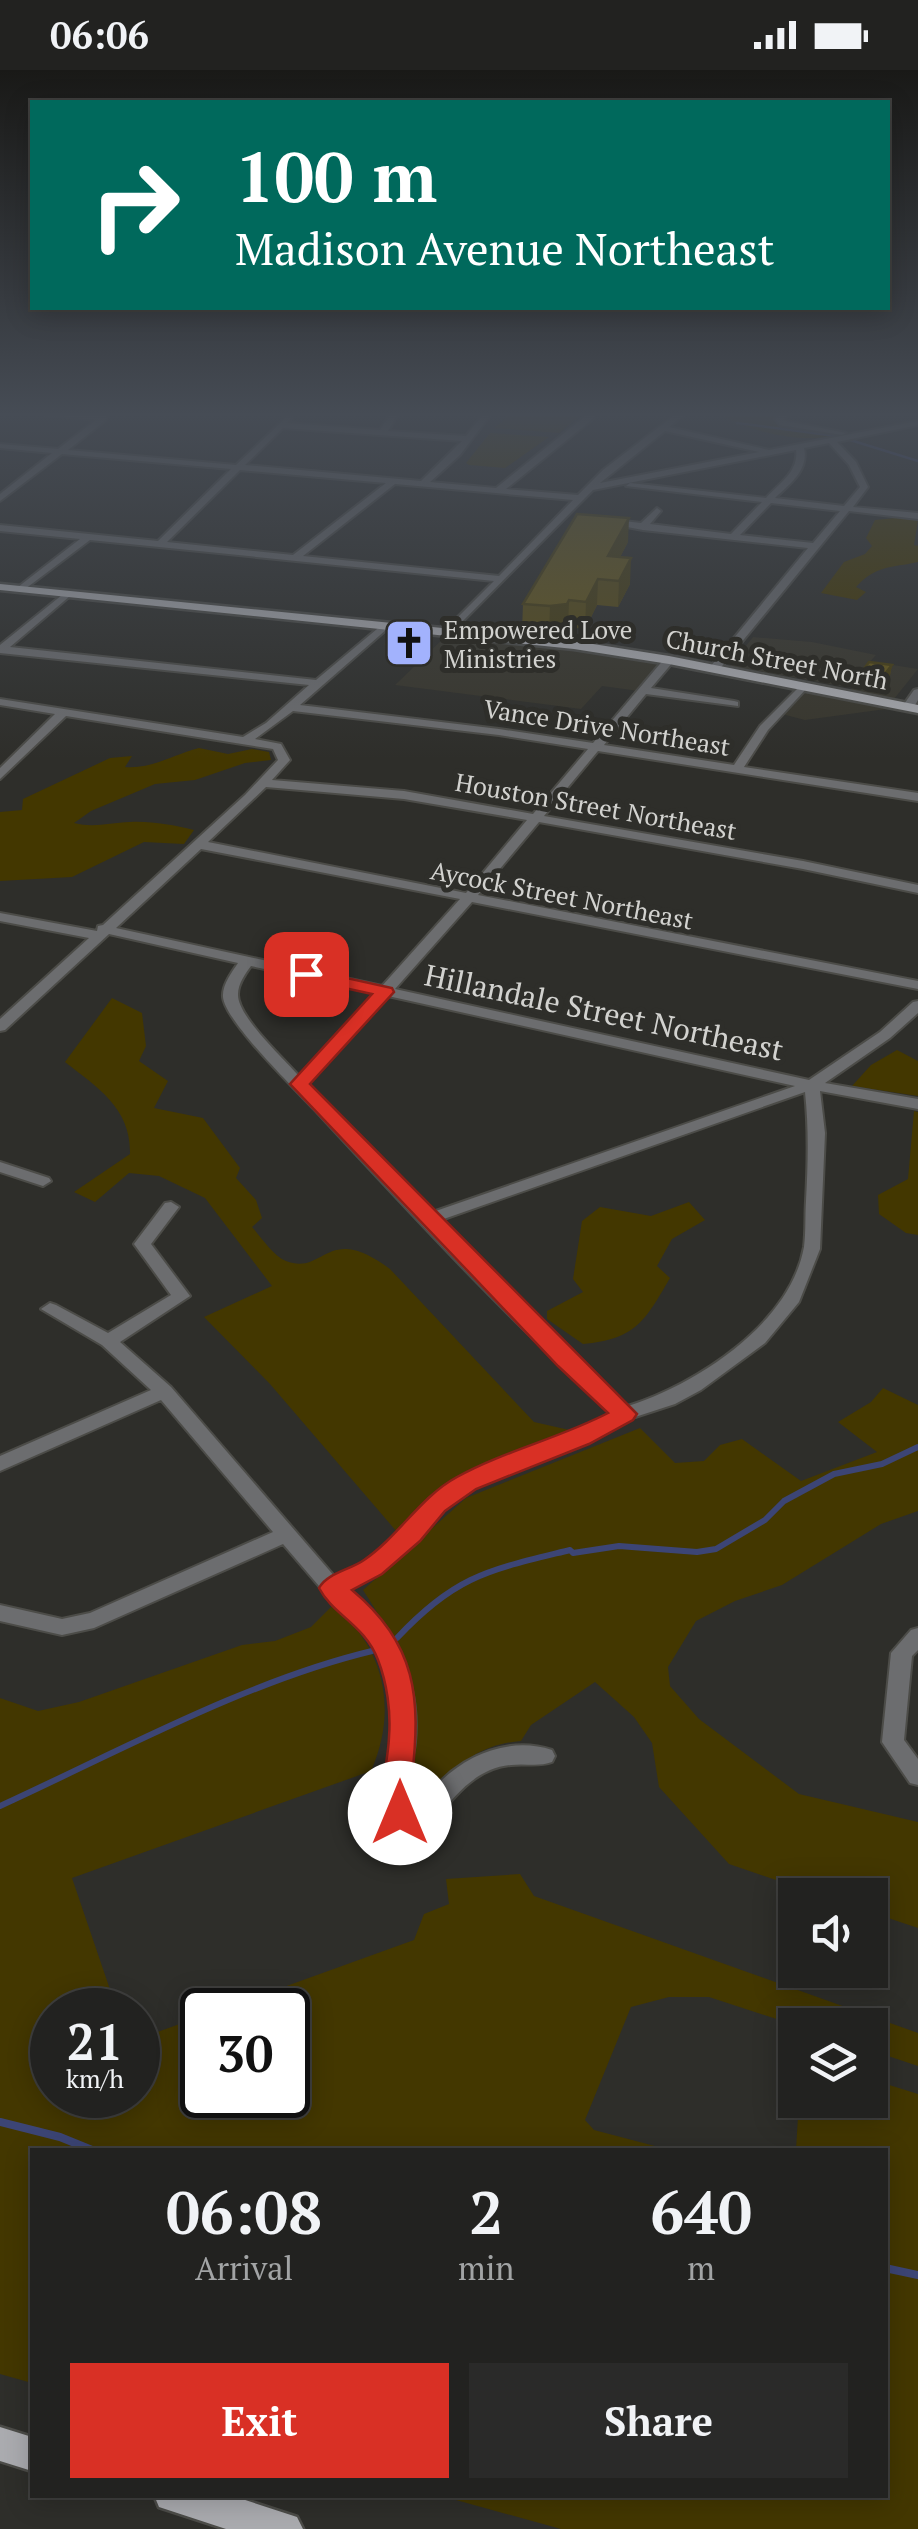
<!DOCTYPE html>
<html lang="en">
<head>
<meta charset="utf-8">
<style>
	:root { --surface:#222220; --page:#2a2a29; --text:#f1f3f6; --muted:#a2a4a5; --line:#3f3f3e; --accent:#d93025 }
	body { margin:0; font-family:"PT Serif",serif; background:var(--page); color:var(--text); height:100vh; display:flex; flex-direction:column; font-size:38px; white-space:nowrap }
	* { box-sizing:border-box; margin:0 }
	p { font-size:32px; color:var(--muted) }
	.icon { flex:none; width:55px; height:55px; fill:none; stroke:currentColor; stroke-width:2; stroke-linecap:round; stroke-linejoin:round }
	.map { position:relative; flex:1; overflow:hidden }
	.panel { position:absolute; left:30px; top:2078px; width:858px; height:350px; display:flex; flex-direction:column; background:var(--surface); border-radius:0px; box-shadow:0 5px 25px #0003,0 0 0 2px var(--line) }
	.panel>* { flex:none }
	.banner { position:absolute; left:30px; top:30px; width:860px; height:210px; border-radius:0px; box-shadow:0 5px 25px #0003,0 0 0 2px var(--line); background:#00695c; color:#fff; overflow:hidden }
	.fabs { position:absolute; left:778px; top:1808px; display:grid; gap:20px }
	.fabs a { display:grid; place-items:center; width:110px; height:110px; border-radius:0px; background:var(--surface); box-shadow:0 5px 25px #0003,0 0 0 2px var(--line); font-size:50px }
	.speed { position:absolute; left:30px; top:1918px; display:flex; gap:20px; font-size:50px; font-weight:700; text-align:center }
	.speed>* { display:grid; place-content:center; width:130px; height:130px; border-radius:50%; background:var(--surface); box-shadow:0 5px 25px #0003,0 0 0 2px var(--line); line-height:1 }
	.speed small { font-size:25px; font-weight:400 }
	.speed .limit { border:5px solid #111; border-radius:15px; background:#fff; color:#111 }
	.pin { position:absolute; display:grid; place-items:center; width:85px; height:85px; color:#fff; margin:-42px; border-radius:20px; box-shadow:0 5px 15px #0006 }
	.me { position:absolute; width:110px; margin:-55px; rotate:0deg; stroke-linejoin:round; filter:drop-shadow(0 0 8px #0008) }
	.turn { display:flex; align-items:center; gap:35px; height:210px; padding:0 40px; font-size:45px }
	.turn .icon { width:130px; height:130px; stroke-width:2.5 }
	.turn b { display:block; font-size:70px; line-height:85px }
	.eta { display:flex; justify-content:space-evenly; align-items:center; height:170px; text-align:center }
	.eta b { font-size:60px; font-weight:700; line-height:70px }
	.button { display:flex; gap:20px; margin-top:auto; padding:20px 40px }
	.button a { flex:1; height:115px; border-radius:0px; background:var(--accent); color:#fff; font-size:40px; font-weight:700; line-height:115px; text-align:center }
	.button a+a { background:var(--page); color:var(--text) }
	.status { display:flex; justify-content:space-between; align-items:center; height:70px; padding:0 50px; background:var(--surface); direction:ltr }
	.status svg { height:28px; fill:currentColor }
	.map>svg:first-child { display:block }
	.built { fill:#38362c }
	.green { fill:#433700 }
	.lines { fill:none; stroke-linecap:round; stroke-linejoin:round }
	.stream-far2 { stroke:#3c4575; stroke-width:2.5 }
	.stream-far1 { stroke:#3c4575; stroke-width:6 }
	.stream { stroke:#3c4575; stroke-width:8 }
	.minor-casing { stroke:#4c4c48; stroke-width:4 }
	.major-casing { stroke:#4c4c48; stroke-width:5 }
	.minor { fill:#6c6d6f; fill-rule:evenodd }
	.major { fill:#aaabaf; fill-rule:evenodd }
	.wall { fill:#584c16 }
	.shaded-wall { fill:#473e12 }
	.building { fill:#66581a; stroke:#473e12; stroke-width:2.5 }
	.route { fill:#d93025; stroke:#8d1f18; stroke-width:2.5 }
	.labels { text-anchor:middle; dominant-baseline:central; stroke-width:10; stroke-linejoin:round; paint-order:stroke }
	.far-poi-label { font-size:25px; fill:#d2d2cf; stroke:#2e2e2a; text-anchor:start }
	.far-street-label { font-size:25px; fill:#d2d2cf; stroke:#2e2e2a }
	.street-label { font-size:30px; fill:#d2d2cf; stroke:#2e2e2a }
</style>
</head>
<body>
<div class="status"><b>06:06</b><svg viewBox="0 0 49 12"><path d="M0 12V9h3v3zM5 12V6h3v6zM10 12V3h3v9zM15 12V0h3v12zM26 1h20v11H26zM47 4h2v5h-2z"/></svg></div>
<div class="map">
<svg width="918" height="2459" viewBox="0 0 918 2459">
	<rect width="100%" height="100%" fill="#2e2e2a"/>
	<!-- built -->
	<path class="built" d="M 446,566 L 552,575 L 663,594 L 639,621 L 602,616 L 581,639 L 395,615 Z
		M 753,567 L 812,572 L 876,585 L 847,617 L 730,596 Z
		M 874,592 L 918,599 L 886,639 L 805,650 L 782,644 L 805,619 L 844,627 Z"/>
	<!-- green -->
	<path class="green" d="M 511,344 L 582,344 L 559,363 L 494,358 Z
		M 718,344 L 781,344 L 776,347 L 781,356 L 840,365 C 799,374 755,363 718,344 Z
		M 490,363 L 549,367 L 505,398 L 469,395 L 466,393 Z
		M 896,448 L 918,450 L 914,475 L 918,476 L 918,492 C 891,498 876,495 856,517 L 866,522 L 857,530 L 821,523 L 844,492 L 865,484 L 872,476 L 866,468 L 875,450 Z
		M 199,678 L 228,684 L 252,679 L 269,682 L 271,690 L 245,693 L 195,710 L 155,714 L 91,741 L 74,753 C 93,758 109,753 130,752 C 152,751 173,755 194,760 L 184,774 L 144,772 L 72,807 L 0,811 L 0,742 L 22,740 L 23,729 L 110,688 L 132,686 L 125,697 C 153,699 172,685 199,678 Z
		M 112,928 L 142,943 L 146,976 L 139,991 L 168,1011 L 154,1038 L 203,1048 L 240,1098 L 236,1108 L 256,1130 L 262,1148 L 252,1157 C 261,1167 273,1186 286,1191 C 325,1206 326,1151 390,1199 L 534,1352 L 574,1361 L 451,1410 L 397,1462 L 270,1314 L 204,1247 L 272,1216 L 205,1128 L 159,1106 L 129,1103 L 95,1132 L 74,1122 L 130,1084 C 131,1038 98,1018 65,992 Z
		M 897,980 L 918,991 L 918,1026 L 852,1016 L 871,995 Z
		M 914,1041 L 918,1042 L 918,1165 L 906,1163 L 879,1144 L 878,1125 L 908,1109 Z
		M 689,1132 L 705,1150 L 672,1169 L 657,1196 L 670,1208 C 645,1251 636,1269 583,1274 L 547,1249 L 547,1241 L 583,1222 L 573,1209 L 582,1151 L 600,1137 L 651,1146 Z
		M 883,1318 L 918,1335 L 918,1441 L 881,1454 L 782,1515 L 735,1531 L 696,1551 L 668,1597 L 670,1616 L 699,1649 L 799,1724 L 918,1752 L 918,1858 L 870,1842 L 870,1825 L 820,1825 L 729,1794 L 659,1717 L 652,1673 L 634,1647 L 595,1612 L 531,1655 L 521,1671 C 480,1674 456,1695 429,1724 L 411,1716 C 423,1634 408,1589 363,1520 L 466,1428 L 640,1358 L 675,1393 L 704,1391 L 720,1375 L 742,1369 L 801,1411 L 877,1382 L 838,1352 L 871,1332 Z
		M 333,1535 C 385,1578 398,1640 371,1701 L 72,1808 L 117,1940 L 52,1940 L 52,2025 L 138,2025 L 138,1969 L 202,1946 L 202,2025 L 288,2025 L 288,1940 L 220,1940 L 414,1870 L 424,1844 L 449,1834 L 446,1809 L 520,1804 L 534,1826 L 918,1963 L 918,1996 L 870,1980 L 870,1955 L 795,1955 L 709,1927 L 669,1927 L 631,1937 L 585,2050 L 594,2060 L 670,2080 L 32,2080 L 32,2313 L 0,2304 L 0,1628 L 38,1641 L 79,1632 L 242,1575 L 275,1571 L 311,1557 Z
		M 870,2009 L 918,2024 L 918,2459 L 561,2459 L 438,2425 L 885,2425 L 885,2080 L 796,2080 L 799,2030 L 870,2030 Z"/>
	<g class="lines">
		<!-- stream-far2 -->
		<path class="stream-far2" d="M 737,353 L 836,366
			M 847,369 L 918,391"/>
		<!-- stream-far1 -->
		<path class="stream-far1" d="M 397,1568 C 456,1505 489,1500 570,1480 L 573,1483 L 619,1476 L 697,1482 L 716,1479 L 765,1450 L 784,1431 L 834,1404 L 882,1394 L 918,1377
			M 0,1736 C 118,1682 247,1611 372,1581"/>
		<!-- stream -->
		<path class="stream" d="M 0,2052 L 60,2067 L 92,2080
			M 885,2198 L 918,2205"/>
		<!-- minor casing -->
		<g class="minor-casing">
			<path id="minor" d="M 40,344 L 106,346 L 106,350 L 68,380 L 236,395 L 288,346 L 292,348 L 287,353 L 380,360 L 390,344 L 398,344 L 388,361 L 466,366 L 483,344 L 491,344 L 460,385 L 430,412 L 496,418 L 588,344 L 594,344 L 594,348 L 506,419 L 578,425 L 603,400 L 676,344 L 685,344 L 669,357 L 769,380 L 918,351 L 918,355 L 837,372 L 856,392 L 868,417 L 853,437 L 918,443 L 918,449 L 849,441 L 718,601 L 714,602 L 709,599 L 710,597 L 808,478 L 643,460 L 601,452 L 606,449 L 641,453 L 657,438 L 661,441 L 650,454 L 731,464 L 762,432 L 626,416 L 630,413 L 766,428 C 780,413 799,401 796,380 L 593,420 L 448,566 L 444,565 L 444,561 L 494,511 L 90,470 L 21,522 L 16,519 L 18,517 L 80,469 L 0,461 L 0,455 L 158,471 L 231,399 L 62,384 L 0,431 L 0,424 L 52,383 L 0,378 L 0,374 L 58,379 L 96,350 ZM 283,358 L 462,371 L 421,411 L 245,395 ZM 665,361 L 759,382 L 600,413 ZM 829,373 L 849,395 L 860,417 L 844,436 L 775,428 C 790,414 809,400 804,378 ZM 240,400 L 386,413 L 293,485 L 167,472 ZM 395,414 L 573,430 L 499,506 L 303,486 ZM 771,433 L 840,441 L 813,473 L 740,465 Z
				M 780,344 L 789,344 L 784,349 L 786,351 L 846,363 L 842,365 L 780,355 L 775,349 Z
				M 67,521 L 70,522 L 70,526 L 10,577 L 316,610 L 383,554 L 387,555 L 387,559 L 300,635 L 499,659 L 593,673 L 665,588 L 673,588 L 673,592 L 651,618 L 734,631 L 738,632 L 738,636 L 646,624 L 604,675 L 734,695 L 760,656 L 803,613 L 807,614 L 807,618 L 768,660 L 744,697 L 918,723 L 918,731 L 598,681 L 544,746 L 803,791 L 918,815 L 918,823 L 803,799 L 539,752 L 478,825 L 918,911 L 918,919 L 472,832 L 395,919 L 809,1010 L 880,962 L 913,932 L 918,931 L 918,943 L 890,968 L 825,1013 L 918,1029 L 918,1039 L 820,1021 L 825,1063 L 820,1179 L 799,1232 L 765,1273 L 701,1320 L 675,1334 L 632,1348 L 587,1373 L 474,1418 L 443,1439 L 418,1470 L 379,1502 L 347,1519 C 393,1558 421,1610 415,1672 C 414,1685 409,1698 408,1712 C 408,1722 411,1733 412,1743 L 419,1741 C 422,1731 429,1723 437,1715 C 465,1685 510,1666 552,1680 L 555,1686 L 552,1692 C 539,1697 525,1693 511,1695 C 478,1698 458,1722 438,1746 L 431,1748 L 412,1782 L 404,1785 L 396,1782 L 392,1775 L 386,1711 L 393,1670 L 392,1635 L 381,1588 L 359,1553 L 325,1523 L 283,1474 L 94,1558 L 62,1565 L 0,1551 L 0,1535 L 62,1549 L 90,1543 L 273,1462 L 161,1330 L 0,1401 L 0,1386 L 151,1320 L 102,1275 L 41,1239 L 50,1233 L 56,1235 L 108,1263 L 171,1225 L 134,1174 L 165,1133 L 171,1132 L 179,1137 L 151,1174 L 190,1226 L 120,1272 L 171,1317 L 335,1507 L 365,1492 L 404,1460 L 429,1429 L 460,1408 L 573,1363 L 612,1343 C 507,1248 410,1143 314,1039 C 295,1019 225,951 223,927 C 222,915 232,902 238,893 L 109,864 L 5,960 L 0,961 L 0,949 L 89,868 L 0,851 L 0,843 L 97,861 L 98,856 L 103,855 L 245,725 L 278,690 L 273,679 L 66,646 L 0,709 L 0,698 L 55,644 L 0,635 L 0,629 L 243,667 L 266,653 L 309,615 L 0,583 L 0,575 ZM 293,641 L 499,665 L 588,679 L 533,744 L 404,721 L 272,710 L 290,690 L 281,674 L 255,669 ZM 266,717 L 404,729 L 527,750 L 466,823 L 208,772 ZM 201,779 L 460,829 L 382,916 L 116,858 ZM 251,896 L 375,923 L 299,1006 C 284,989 237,946 238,924 C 238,914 245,904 251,896 ZM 388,926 L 795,1016 L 430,1143 L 308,1014 ZM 805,1022 C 809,1059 808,1094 806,1131 C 805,1146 806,1162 804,1177 C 790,1254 697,1314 628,1336 L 572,1287 L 438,1151 Z
				M 918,619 L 918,630 L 914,637 L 904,639 L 902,637 L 914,620 Z
				M 0,1092 L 49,1108 L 51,1111 L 43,1116 L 0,1102 Z
				M 918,1558 L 918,1580 L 912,1586 L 904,1670 L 918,1689 L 918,1715 L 910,1713 L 882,1672 L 891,1583 L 911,1560 Z"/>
		</g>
		<!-- major casing -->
		<g class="major-casing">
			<path id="major" d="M 0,514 L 574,571 L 669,586 L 918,635 L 918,643 L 669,594 L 574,579 L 0,520 Z
				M 0,2357 L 32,2367 L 32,2401 L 0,2391 Z
				M 154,2425 L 230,2425 L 297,2447 L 303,2459 L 226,2459 L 159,2437 Z"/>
		</g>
		<!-- minor -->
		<use href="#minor" class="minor"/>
		<!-- major -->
		<use href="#major" class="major"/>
	</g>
	<!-- wall -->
	<path class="wall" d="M 628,472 L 620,487 L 630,514 L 618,537 L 597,535 L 585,559 L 568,557 L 566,561 L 549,563 L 522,560 L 523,534 Z
		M 425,560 L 425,570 L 407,586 L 387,584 L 387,574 Z
		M 892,595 L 890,605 L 878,621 L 855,618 L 857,608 Z"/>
	<!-- shaded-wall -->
	<path class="shaded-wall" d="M 629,448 L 628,472 L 607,512 L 608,486 Z
		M 631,488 L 630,514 L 618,537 L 619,511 Z
		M 598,509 L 597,535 L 585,559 L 586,532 Z
		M 569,530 L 568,557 L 566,561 L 549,563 L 550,536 Z
		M 425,560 L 425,570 L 407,586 L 407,577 Z
		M 892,595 L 890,605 L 878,621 L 879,611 Z"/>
	<!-- building -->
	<path class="building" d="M 577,444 L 629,448 L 608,486 L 631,488 L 619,511 L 598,509 L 586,532 L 569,530 L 567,534 L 550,536 L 523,534 Z
		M 404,557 L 425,560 L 407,577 L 387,574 Z
		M 869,592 L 892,595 L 879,611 L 857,608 Z"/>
	<!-- sky -->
	<linearGradient id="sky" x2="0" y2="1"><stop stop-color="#191917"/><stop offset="0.5" stop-color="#464c55"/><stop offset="1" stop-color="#464c55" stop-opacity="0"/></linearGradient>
	<rect width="918" height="689" fill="url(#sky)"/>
	<!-- route -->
	<path class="route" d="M 306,899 L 392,918 L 394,922 L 310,1014 L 637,1344 L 633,1350 L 589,1374 L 476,1419 L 445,1441 L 420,1471 L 382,1504 L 352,1520 C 417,1574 421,1628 412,1707 C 411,1722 418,1737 411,1752 L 400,1755 L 390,1752 C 376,1724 388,1696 389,1667 C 391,1642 387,1613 378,1590 C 365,1555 333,1545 319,1518 C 327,1503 350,1500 364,1490 C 399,1466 420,1427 457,1407 C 504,1381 560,1368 608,1343 L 558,1296 L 290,1014 L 372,924 L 299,908 L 299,900 Z"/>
	<!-- icons -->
	<defs>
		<g id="church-square" transform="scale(2.5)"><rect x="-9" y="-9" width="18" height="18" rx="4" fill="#a2b2fd" stroke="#2e2e2a"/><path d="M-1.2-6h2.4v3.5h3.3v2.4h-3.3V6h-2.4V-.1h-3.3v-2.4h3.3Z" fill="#111"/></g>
	</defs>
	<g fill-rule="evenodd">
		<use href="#church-square" x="409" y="573"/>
	</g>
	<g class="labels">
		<!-- far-poi labels -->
		<g class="far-poi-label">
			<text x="444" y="559">Empowered Love<tspan x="444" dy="29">Ministries</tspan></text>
		</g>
		<!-- far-street labels -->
		<g class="far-street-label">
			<text transform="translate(777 589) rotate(11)">Church Street North</text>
			<text transform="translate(607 657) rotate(9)">Vance Drive Northeast</text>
			<text transform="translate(596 736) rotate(10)">Houston Street Northeast</text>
			<text transform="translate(562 825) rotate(11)">Aycock Street Northeast</text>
		</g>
		<!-- street labels -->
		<g class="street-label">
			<text transform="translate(604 942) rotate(12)">Hillandale Street Northeast</text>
		</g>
	</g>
</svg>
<div class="fabs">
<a><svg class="icon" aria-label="sound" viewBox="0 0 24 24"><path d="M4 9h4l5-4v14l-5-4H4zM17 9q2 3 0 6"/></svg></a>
<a><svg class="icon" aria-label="layers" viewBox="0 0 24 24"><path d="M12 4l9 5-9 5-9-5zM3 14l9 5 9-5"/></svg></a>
</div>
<div class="speed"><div>21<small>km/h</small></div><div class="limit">30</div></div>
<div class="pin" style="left:306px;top:904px;background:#d93025"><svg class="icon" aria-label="arrive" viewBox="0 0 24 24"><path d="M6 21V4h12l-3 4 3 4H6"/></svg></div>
<svg class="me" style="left:400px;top:1743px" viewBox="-20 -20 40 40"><circle r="19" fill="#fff"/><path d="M0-13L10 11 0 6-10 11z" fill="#d93025"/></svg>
<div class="banner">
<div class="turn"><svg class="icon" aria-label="right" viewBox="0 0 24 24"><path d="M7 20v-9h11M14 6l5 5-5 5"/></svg><div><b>100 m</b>Madison Avenue Northeast</div></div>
</div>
<section class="panel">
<div class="eta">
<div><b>06:08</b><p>Arrival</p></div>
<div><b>2</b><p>min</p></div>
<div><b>640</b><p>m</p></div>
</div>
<div class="button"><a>Exit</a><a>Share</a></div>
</section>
</div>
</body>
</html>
